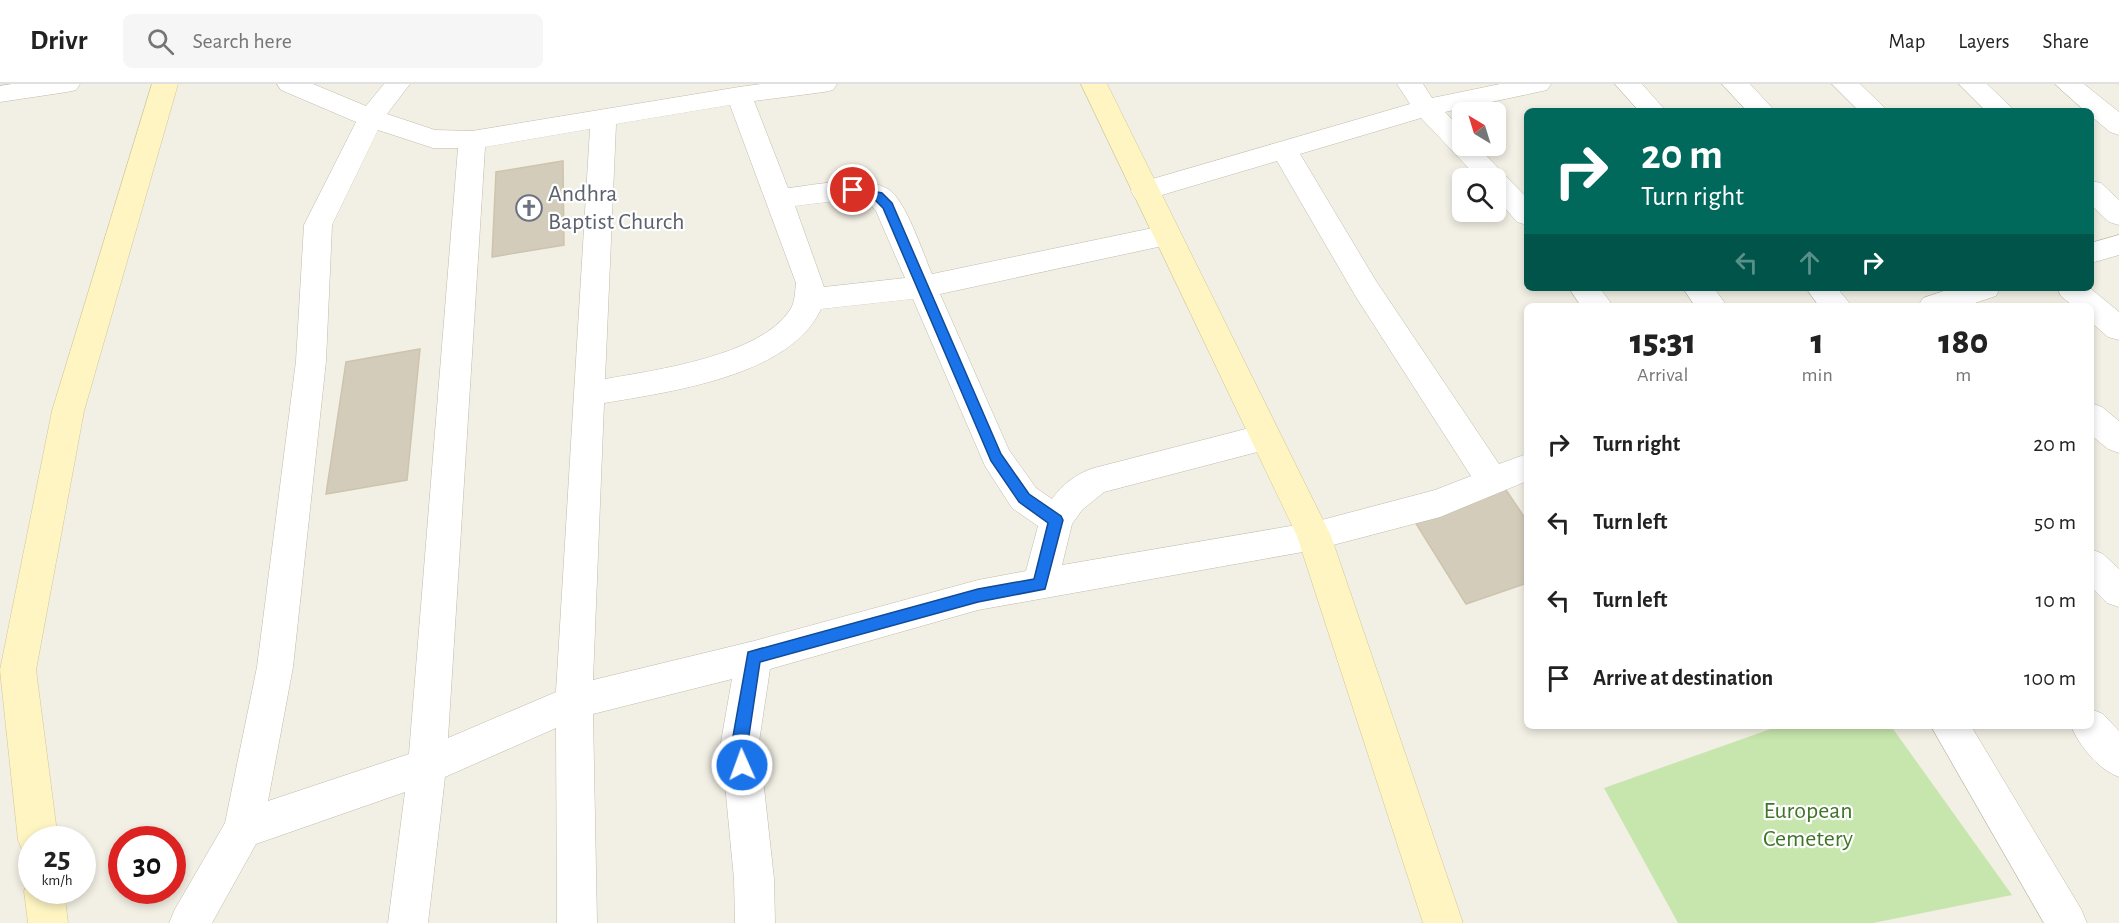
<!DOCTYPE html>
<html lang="en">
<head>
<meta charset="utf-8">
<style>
	:root { --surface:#fff; --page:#f6f6f6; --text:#222; --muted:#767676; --line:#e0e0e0 }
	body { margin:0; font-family:"Alegreya Sans",sans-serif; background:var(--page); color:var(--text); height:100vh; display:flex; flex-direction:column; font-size:22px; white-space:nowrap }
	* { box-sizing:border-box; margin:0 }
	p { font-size:20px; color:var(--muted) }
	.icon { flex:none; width:33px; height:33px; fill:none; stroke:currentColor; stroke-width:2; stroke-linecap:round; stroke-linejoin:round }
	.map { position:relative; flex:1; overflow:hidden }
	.sheet { position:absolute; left:1524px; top:219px; width:570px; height:426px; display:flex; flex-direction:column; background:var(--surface); border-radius:9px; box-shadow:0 3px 9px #0003 }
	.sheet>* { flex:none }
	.guide { position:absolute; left:1524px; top:24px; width:570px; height:183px; border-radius:9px; box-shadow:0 3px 9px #0003; background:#00695c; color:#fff; overflow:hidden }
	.needle { width:39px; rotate:322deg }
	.controls { position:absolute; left:1452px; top:18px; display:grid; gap:12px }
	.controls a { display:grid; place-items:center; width:54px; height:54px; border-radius:9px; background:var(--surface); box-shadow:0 3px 9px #0003; font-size:30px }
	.speed { position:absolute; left:18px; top:742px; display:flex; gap:12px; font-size:30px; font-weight:700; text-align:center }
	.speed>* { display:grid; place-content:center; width:78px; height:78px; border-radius:50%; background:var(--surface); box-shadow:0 3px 9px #0003; line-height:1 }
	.speed small { font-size:15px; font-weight:400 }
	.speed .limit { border:9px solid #d22; background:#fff; color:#111 }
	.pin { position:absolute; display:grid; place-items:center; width:51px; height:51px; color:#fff; margin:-26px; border:3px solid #fff; border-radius:50%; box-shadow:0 2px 6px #0007 }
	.me { position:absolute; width:66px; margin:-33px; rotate:358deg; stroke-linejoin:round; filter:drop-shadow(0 0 4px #0008) }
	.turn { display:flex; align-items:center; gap:21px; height:126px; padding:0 18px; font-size:27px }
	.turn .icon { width:78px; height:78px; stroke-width:2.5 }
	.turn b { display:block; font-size:42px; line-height:51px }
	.lanes { display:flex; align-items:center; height:57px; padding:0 18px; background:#0003; justify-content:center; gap:30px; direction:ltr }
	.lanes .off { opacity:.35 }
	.eta { display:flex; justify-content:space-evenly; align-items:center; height:102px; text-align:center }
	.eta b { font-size:36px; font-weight:800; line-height:42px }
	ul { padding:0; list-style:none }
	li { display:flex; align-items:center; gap:18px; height:78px; padding:0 18px }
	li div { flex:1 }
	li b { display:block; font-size:22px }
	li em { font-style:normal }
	header { display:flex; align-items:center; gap:36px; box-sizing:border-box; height:84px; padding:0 30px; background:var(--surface); border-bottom:2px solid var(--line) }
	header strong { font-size:28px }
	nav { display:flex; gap:33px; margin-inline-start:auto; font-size:21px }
	.search { width:420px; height:54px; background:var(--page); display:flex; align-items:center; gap:15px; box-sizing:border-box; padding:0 21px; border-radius:9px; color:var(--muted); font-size:22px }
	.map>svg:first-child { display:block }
	.green { fill:#c7e6ad }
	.building { fill:#d3ccba; stroke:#cec4ad; stroke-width:1.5 }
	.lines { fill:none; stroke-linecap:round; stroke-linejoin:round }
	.minor-casing { stroke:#c0bbaa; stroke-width:1 }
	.secondary-casing { stroke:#d2c795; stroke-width:1 }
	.minor { fill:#fff; fill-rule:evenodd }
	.secondary { fill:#fef5c3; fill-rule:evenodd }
	.route { fill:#1a73e8; stroke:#114b97; stroke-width:1.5 }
	.labels { text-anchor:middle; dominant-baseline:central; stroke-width:4.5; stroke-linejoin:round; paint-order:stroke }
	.worship-label { font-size:24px; fill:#5b616d; stroke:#fff; text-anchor:start }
	.park-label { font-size:24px; fill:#3f7529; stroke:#fff }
</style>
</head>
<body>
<header>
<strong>Drivr</strong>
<div class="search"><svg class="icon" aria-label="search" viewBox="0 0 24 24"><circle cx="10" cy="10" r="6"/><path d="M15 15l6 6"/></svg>Search here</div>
<nav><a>Map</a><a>Layers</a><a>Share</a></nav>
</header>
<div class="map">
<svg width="2119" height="839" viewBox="0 0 2119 839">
	<rect width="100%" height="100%" fill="#f2efe4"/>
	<!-- green -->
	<path class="green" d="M 1779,642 L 1891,642 L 2012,811 L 1873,839 L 1678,839 L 1604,704 Z"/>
	<!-- building -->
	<path class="building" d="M 563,77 L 564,161 L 492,173 L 496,88 Z
		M 420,265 L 407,396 L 326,410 L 346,278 Z
		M 1502,400 L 1527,437 L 1527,499 L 1466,520 L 1410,430 Z"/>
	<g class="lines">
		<!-- minor casing -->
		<g class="minor-casing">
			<path id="minor" d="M 12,0 L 80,0 L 76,6 L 67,8 L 0,18 L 0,2 Z
				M 277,0 L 313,0 L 366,22 L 384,0 L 410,0 L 387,30 L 435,46 L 472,47 L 739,3 L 761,0 L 837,0 L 833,6 L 824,8 L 754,17 L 788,104 C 817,101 861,90 888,105 C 906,116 923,170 932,190 L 1167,141 L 1177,144 L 1181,151 L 1177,158 L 1167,161 L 940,210 L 1009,366 L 1036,404 L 1052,415 C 1062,401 1077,389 1094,384 L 1265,340 L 1276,344 L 1281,353 L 1276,362 L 1265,366 L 1104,408 L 1082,426 L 1072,440 L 1062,481 L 1314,438 L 1435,406 L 1471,392 L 1356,213 L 1277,77 L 1145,116 L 1135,114 L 1131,107 L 1135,100 L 1410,20 L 1397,0 L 1423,0 L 1432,14 L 1500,0 L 1551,0 L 1547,6 L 1445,28 L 1462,46 L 1462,62 L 1477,62 L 1527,114 L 1527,141 L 1517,138 L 1496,114 L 1496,94 L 1478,94 L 1421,34 L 1300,70 L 1376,197 L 1499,380 L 1527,370 L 1527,397 L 1440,433 L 1314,466 L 978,526 L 770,585 L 759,658 L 774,795 L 775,839 L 735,839 L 734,795 L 721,658 L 732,595 L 593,630 L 597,839 L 557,839 L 556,644 L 445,693 L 428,839 L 388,839 L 405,708 L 256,760 L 212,839 L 169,839 L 175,825 L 225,739 L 257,583 L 296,277 L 304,141 L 356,38 L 281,6 ZM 730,21 L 796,199 C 795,207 795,219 790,226 C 760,272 656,286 605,295 L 616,40 ZM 590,45 L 556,608 L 448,654 L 485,63 ZM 378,46 L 433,64 L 458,64 L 409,670 L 268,717 L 293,583 L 326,277 L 332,141 ZM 853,115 L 869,119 L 876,127 L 905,194 L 824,203 L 795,122 ZM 913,215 L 985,382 L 1012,424 L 1038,442 L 1026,487 L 978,496 L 754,557 L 593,596 L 604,319 C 669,308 791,292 821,225 Z
				M 1615,0 L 1642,0 L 1666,27 L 1639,27 Z
				M 1722,0 L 1750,0 L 1775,27 L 1747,27 Z
				M 1832,0 L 1860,0 L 1888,27 L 1859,27 Z
				M 1959,0 L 1987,0 L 2015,27 L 1986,27 Z
				M 2055,0 L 2084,0 L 2119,28 L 2119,51 L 2110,48 L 2091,32 L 2091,27 L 2085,27 Z
				M 2091,97 L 2101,99 L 2119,116 L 2119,141 L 2109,138 L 2091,121 Z
				M 2119,151 L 2119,171 L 2091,179 L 2091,159 Z
				M 1569,204 L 1600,204 L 1613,222 L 1581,222 Z
				M 1683,204 L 1714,204 L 1727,222 L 1695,222 Z
				M 1806,204 L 1837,204 L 1852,222 L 1819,222 Z
				M 1953,204 L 2000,204 L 1996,212 L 1966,222 L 1918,222 L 1923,214 Z
				M 2057,204 L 2090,204 L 2119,228 L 2119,256 L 2108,253 L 2091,238 L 2091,222 L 2073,222 L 2061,212 Z
				M 2091,319 L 2102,323 L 2119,337 L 2119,369 L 2108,365 L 2091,351 Z
				M 2091,465 L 2103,470 L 2119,485 L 2119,523 L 2107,519 L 2091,503 Z
				M 2091,625 L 2103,630 L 2119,647 L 2119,693 C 2098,685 2080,663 2071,642 L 2091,642 Z
				M 1931,642 L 1971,642 L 2081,825 L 2087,839 L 2044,839 Z"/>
		</g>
		<!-- secondary casing -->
		<g class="secondary-casing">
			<path id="secondary" d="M 152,0 L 178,0 L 84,327 L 36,586 L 58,756 L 32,756 L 32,773 L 24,770 L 18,756 L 0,586 L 52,327 Z
				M 1081,0 L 1107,0 L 1331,452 L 1463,839 L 1423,839 L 1297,452 Z
				M 32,792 L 32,807 L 64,807 L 68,839 L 28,839 L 24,807 Z"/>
		</g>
		<!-- minor -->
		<use href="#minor" class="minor"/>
		<!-- secondary -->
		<use href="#secondary" class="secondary"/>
	</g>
	<!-- route -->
	<path class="route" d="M 853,103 L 882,109 L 892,119 L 1001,370 L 1029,410 L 1061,432 L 1063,436 L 1045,505 L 978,518 L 760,578 L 748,658 L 750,681 L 748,686 L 742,688 L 737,686 L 732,658 L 748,568 L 978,505 L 1034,495 L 1048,439 L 1019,418 L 991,377 L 883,124 L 874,115 L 849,109 L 849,104 Z"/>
	<!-- icons -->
	<defs>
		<g id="church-ring" transform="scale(1.35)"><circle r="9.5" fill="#fff" stroke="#6b7280" stroke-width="1.5"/><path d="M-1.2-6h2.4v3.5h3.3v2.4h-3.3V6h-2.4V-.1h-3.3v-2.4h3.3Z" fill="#6b7280"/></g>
	</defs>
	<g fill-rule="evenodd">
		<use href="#church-ring" x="529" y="124"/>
	</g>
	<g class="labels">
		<!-- worship labels -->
		<g class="worship-label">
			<text x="548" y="110">Andhra<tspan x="548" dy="28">Baptist Church</tspan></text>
		</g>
		<!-- park labels -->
		<g class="park-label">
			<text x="1808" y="727">European<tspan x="1808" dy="28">Cemetery</tspan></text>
		</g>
	</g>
</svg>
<div class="controls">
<a><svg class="needle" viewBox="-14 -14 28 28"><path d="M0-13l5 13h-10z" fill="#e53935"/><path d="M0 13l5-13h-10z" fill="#767676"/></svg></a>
<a><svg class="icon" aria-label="search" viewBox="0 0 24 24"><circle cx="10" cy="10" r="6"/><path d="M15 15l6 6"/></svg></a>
</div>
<div class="speed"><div>25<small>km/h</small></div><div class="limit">30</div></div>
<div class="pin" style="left:853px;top:106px;background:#d93025"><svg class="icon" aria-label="arrive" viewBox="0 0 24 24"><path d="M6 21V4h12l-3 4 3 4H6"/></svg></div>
<svg class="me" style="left:742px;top:681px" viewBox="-20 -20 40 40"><circle r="17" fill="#1a73e8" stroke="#fff" stroke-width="3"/><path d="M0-11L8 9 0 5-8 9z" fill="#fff"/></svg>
<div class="guide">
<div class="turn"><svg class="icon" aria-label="right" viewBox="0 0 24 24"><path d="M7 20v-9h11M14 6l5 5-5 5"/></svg><div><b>20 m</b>Turn right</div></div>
<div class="lanes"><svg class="icon off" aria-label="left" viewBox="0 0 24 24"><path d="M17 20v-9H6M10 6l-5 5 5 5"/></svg><svg class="icon off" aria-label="ahead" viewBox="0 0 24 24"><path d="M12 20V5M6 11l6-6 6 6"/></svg><svg class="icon" aria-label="right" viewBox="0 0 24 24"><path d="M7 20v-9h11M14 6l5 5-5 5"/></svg></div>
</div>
<section class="sheet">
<div class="eta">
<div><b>15:31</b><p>Arrival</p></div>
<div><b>1</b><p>min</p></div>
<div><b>180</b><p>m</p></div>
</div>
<ul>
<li><svg class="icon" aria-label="right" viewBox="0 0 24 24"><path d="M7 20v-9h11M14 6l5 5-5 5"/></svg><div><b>Turn right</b></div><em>20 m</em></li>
<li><svg class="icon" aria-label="left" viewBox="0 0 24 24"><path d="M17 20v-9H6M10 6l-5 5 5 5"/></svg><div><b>Turn left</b></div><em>50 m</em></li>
<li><svg class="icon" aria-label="left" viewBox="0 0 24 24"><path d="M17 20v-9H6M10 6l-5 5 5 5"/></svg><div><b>Turn left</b></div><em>10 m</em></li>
<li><svg class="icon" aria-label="arrive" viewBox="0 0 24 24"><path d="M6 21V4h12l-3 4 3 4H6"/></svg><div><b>Arrive at destination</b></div><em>100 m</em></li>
</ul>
</section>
</div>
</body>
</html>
